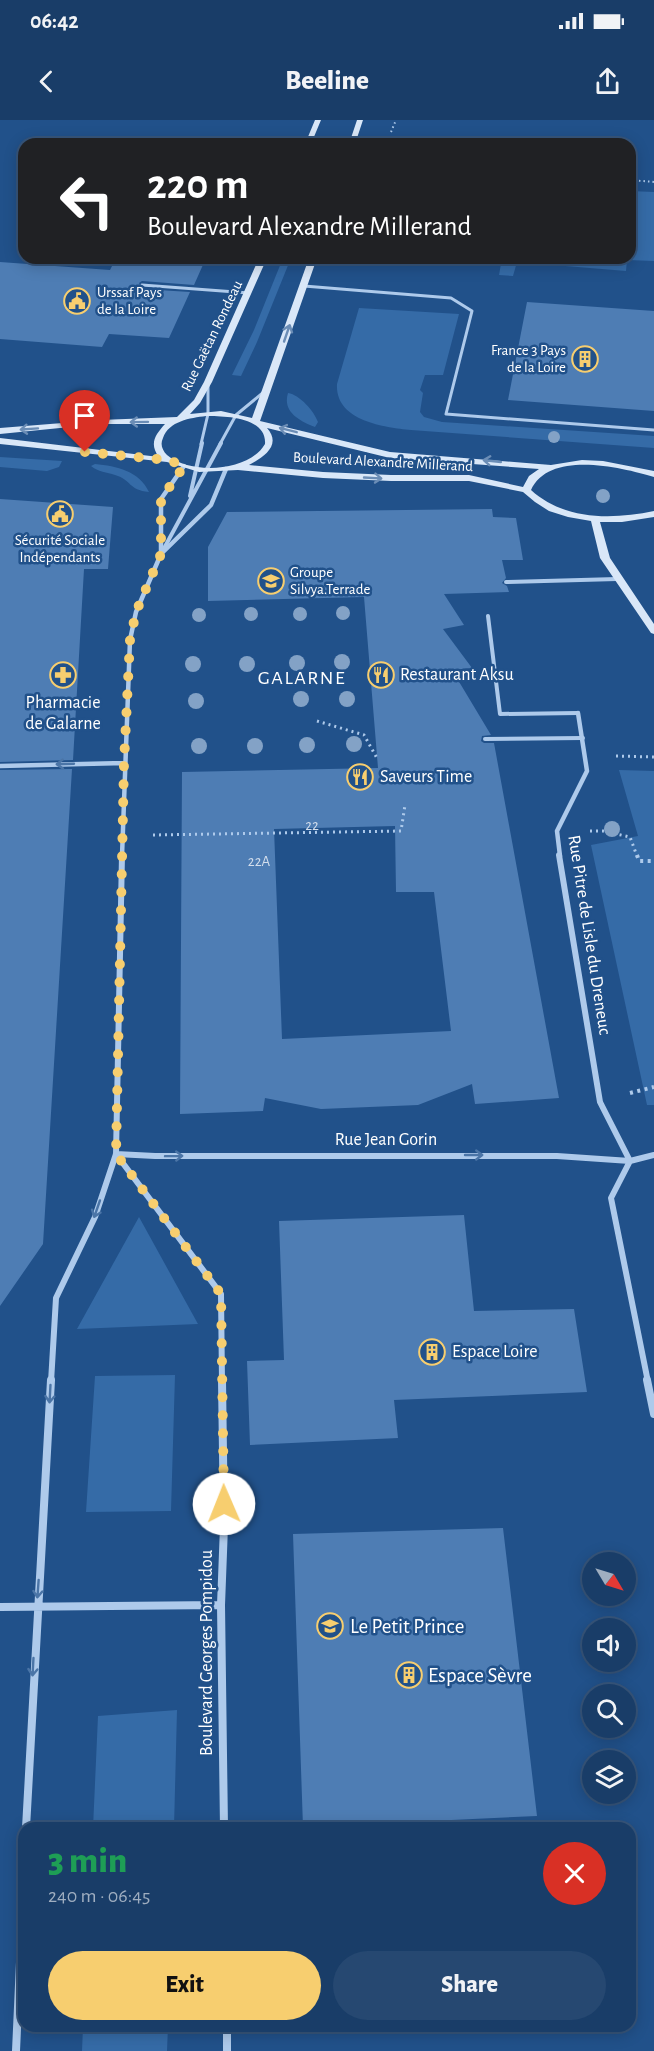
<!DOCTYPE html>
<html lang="en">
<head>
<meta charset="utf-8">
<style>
	:root { --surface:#193d68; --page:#264871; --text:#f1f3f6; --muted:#9faec0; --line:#37567c; --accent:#f7ce6f }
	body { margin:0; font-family:"Alegreya Sans",sans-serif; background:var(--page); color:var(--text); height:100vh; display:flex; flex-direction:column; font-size:22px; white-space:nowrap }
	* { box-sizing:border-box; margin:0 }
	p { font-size:20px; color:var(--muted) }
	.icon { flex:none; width:33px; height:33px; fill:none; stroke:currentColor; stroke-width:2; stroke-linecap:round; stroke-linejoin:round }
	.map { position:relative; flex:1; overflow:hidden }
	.details { position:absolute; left:18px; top:1702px; width:618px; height:210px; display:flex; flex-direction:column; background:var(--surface); border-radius:18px; box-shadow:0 3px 15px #0003,0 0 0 2px var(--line) }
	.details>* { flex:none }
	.banner { position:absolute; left:18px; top:18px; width:618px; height:126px; border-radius:18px; box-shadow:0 3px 15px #0003,0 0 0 2px var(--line); background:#202124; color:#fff; overflow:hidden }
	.needle { width:39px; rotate:128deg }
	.controls { position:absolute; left:582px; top:1432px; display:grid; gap:12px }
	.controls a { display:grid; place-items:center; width:54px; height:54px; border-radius:50%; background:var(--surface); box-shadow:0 3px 15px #0003,0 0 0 2px var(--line); font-size:30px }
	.pin { position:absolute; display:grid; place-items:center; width:51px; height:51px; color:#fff; margin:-62px -26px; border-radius:50% 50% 50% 0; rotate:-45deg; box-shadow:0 0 6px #0007 }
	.pin .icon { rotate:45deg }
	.me { position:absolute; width:66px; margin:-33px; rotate:359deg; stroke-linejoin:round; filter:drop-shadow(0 0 4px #0008) }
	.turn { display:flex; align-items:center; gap:21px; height:126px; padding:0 30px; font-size:27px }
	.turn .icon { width:78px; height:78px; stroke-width:2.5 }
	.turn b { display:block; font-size:42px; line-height:51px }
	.round { display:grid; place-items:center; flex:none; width:63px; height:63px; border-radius:32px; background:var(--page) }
	.head { display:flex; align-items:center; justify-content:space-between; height:102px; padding:0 30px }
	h1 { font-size:36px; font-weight:800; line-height:45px; color:#1e9e55 }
	.primary-button { display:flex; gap:12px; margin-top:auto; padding:12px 30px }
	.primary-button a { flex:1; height:69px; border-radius:36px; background:var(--accent); color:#111; font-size:24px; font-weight:800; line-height:69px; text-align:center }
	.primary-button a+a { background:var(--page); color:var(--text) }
	.status { display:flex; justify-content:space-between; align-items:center; height:42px; padding:0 30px; background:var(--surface); direction:ltr }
	.status svg { height:16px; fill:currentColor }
	header { display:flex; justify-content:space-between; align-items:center; height:78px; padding:0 30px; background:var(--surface); font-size:27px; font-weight:800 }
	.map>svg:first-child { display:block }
	.green { fill:#356ba7 }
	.building { fill:#4e7db4; fill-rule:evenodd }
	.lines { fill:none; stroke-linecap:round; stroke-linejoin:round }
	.path-far2 { stroke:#aecaeb; stroke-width:2; stroke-dasharray:1.5 3; stroke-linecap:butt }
	.path-far1 { stroke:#aecaeb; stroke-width:3; stroke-dasharray:2 4; stroke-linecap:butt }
	.path { stroke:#aecaeb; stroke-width:4; stroke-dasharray:3 4.5; stroke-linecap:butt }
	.lane-far1 { stroke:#aecaeb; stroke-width:3 }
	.lane { stroke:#aecaeb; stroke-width:4 }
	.street-far2 { stroke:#aecaeb; stroke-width:4.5 }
	.street-far1 { stroke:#aecaeb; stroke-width:6 }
	.street { stroke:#aecaeb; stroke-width:8 }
	.secondary { fill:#d9e7f8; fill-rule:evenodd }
	.tree { fill:#83a2c6 }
	.oneway { stroke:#6b8db6 }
	.oneway2 { stroke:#4b75a7 }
	.route { stroke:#f7ce6f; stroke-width:10; stroke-dasharray:0 18 }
	.labels { text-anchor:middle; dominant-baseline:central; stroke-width:5; stroke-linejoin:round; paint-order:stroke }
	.far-poi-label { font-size:15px; fill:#fff; stroke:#21518a; text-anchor:start }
	.far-street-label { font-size:15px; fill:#fff; stroke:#21518a }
	.number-label { font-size:15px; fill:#d3deec }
	.poi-label { font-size:18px; fill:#fff; stroke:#21518a; text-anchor:start }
	.street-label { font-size:18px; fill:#fff; stroke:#21518a }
	.neighbourhood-label { font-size:20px; letter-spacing:1.5px; fill:#fff; stroke:#21518a }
	.near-poi-label { font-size:21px; fill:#fff; stroke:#21518a; text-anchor:start }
</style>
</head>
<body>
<div class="status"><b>06:42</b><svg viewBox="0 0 49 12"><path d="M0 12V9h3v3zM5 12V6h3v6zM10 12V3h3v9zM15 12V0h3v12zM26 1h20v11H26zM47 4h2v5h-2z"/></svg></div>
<header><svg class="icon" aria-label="back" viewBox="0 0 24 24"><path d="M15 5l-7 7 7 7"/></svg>Beeline<svg class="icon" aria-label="share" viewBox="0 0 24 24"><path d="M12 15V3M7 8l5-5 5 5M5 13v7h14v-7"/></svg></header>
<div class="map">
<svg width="654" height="1931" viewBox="0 0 654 1931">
	<rect width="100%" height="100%" fill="#21518a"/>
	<!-- green -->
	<path class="green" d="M 630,71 L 654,72 L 654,141 L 627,140 L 626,151 L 517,142 L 513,156 L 499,155 L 502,138 L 630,138 Z
		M 283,138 L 291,138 L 257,222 L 241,256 L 232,255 L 254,210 Z
		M 359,188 L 459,194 L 443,255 L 425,255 L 420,270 L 423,273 L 420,292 L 424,297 L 442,302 L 654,316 L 654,328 L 411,310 C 384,307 335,301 337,264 Z
		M 288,273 C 300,275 314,291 318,302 L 315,307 C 300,301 282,292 288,273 Z
		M 0,337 L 62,341 L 59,347 L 47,351 L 0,347 Z
		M 95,344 C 117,346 139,351 149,372 C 128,370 132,360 115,355 C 107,352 98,352 91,346 Z
		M 619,650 L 654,651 L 654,985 L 647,985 L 591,725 L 638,716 Z
		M 139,1097 L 198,1204 L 77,1209 Z
		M 175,1255 L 171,1391 L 86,1392 L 95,1256 Z
		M 177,1590 L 174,1708 L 93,1708 L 98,1596 Z
		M 83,1907 L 168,1907 L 167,1931 L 82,1931 Z"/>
	<!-- building -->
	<path class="building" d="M 116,138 L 206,138 L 194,165 L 142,161 L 139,163 L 142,169 L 190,172 L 169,218 L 109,214 L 102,227 L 0,219 L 0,142 L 110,150 Z
		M 527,182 L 654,191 L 654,291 L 508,280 Z
		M 0,379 L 113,387 L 108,449 L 84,449 L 73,640 L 0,642 Z
		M 492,389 L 493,397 L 516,398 L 523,440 L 502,440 L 506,458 L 502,463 L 507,466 L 509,472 L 444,474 L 464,505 L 443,509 L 472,548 L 452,550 L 491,615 L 482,616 L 481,621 L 484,623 L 494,623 L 559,978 L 475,984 L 472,964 L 418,985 L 321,989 L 265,978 L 263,991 L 180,994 L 182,652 L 378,648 L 364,477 L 208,481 L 208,427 L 227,392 ZM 395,706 L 396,772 L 434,772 L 451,911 L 282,919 L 274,709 Z
		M 72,649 L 43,1124 L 0,1186 L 0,650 Z
		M 464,1095 L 474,1191 L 574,1189 L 587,1272 L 394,1280 L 398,1318 L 250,1325 L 247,1241 L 284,1240 L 279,1101 Z
		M 503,1408 L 537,1696 L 303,1707 L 293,1414 Z"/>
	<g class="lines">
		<!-- path-far2 -->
		<path class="path-far2" d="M 391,12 L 396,0
			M 630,60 L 654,62"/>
		<!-- path-far1 -->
		<path class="path-far1" d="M 317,601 L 364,615 L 378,640
			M 616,636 L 654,637
			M 590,711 L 603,711 L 630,717 L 637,736
			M 153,715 L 401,711 L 405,685"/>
		<!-- path -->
		<path class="path" d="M 637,735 L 639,741 L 654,741
			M 630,973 L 654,967"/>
		<!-- lane-far1 -->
		<path class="lane-far1" d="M 142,165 L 249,173
			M 304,166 L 451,178 L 472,191 L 446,294 L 654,310
			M 201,324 L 208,294 L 208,264
			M 220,324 L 236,295 L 265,271"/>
		<!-- lane -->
		<path class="lane" d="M 190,376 L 202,323
			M 161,434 L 221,323
			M 506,462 L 617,459
			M 488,496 L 500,594 L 578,593
			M 485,619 L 583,618"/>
		<!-- street-far2 -->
		<path class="street-far2" d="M 161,434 L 211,385 L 226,349
			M 0,646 L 124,643
			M 122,736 L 130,520 L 136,492 L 161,434 L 161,379 L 184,346
			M 560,736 L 557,711 L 587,651 L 578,593"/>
		<!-- street-far1 -->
		<path class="street-far1" d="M 559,735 L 600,982 L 630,1041
			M 116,1034 L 221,1174 L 222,1262
			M 116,1034 L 155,1036 L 557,1036 L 630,1041 L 654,1035
			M 630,1041 L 611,1078 L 648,1262
			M 51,1262 L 56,1178 L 95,1097 L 116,1034 L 122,735"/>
		<!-- street -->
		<path class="street" d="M 222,1260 L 224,1406 L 221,1485 L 224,1708
			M 647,1260 L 654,1294
			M 0,1487 L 221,1485
			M 26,1708 L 51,1260
			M 227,1906 L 227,1931
			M 16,1931 L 24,1754"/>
		<!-- secondary -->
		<path class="secondary" d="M 315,0 L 321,0 L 311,24 L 305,24 Z
			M 357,0 L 363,0 L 355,24 L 349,24 Z
			M 259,138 L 267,138 L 212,262 L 200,283 L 190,294 L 221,291 L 252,298 L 309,138 L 317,138 L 260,301 L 390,332 L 551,345 L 582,340 L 603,341 L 654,351 L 654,357 C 621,347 549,330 531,370 C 564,400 611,400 654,391 L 654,397 L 622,402 L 600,402 L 610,438 L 654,504 L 654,514 L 651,513 L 600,438 L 591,401 L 568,397 L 549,391 L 535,382 L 523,372 L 469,361 L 391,361 L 323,358 L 238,350 L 199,352 L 167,342 L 0,324 L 0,318 L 159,337 C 149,324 155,315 165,304 L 100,304 L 0,314 L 0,308 L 100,300 L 177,297 L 194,280 L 204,262 ZM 206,296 C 225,296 267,297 265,324 C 249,352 190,355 167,335 C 162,330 160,324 163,318 C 169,301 190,298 206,296 ZM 267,308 L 390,338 L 539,349 L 529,356 L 523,367 L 469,355 L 391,355 L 323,352 L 249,345 C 264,337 282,325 267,308 Z"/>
	</g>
	<!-- trees -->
	<g class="tree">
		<circle cx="554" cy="317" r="6"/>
		<circle cx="603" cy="376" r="7"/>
		<circle cx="343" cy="493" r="7"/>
		<circle cx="251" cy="494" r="7"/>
		<circle cx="300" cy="494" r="7"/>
		<circle cx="199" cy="495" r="7"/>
		<circle cx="342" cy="542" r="8"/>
		<circle cx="297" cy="543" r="8"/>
		<circle cx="193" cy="544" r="8"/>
		<circle cx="247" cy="544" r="8"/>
		<circle cx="301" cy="579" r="8"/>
		<circle cx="347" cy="579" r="8"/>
		<circle cx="196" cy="581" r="8"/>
		<circle cx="354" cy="624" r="8"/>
		<circle cx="307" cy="625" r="8"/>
		<circle cx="199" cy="626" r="8"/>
		<circle cx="255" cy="626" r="8"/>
		<circle cx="612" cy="709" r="8"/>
	</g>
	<!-- one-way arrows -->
	<defs><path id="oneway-shaft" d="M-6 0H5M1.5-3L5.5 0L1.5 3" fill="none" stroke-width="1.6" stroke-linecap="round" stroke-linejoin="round" transform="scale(1.5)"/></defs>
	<g class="oneway">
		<use href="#oneway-shaft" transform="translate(287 213) rotate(-71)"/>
		<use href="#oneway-shaft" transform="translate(139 302) rotate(179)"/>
		<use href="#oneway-shaft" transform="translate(29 309) rotate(176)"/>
		<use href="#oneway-shaft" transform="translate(288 310) rotate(-166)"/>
		<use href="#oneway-shaft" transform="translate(492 341) rotate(-174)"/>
		<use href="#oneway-shaft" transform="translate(373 358) rotate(3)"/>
	</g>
	<g class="oneway2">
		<use href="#oneway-shaft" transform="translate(65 644) rotate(178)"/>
		<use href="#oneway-shaft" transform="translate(474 1035)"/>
		<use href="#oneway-shaft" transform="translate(174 1036) rotate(-1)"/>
		<use href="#oneway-shaft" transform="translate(97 1089) rotate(109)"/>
		<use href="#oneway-shaft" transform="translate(50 1274) rotate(93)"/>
		<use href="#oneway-shaft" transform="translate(38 1469) rotate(94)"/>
		<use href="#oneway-shaft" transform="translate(33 1547) rotate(93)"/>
	</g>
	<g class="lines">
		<!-- route -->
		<path class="route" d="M 85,332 L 168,340 L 184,346 L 161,379 L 161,434 L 136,492 L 130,520 L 124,643 L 116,1034 L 221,1174 L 224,1384"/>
	</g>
	<!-- icons -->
	<defs>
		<g id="civic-ring" transform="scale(1.35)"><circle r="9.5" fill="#21518a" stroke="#f7ce6f" stroke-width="1.5"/><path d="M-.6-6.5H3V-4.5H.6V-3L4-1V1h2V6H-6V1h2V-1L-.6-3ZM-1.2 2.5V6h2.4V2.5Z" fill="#f7ce6f"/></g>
		<g id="building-ring" transform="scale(1.35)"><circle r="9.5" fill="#21518a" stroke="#f7ce6f" stroke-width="1.5"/><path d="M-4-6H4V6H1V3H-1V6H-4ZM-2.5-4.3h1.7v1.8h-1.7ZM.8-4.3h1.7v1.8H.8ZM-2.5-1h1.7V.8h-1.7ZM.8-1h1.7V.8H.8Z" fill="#f7ce6f"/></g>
		<g id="university-ring" transform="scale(1.35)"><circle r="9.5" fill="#21518a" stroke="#f7ce6f" stroke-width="1.5"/><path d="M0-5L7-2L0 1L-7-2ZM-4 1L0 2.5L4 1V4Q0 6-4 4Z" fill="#f7ce6f"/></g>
		<g id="pharmacy-ring" transform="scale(1.35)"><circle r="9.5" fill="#21518a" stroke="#f7ce6f" stroke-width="1.5"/><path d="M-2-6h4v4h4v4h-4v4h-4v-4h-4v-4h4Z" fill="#f7ce6f"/></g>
		<g id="restaurant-ring" transform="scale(1.35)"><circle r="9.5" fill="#21518a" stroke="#f7ce6f" stroke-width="1.5"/><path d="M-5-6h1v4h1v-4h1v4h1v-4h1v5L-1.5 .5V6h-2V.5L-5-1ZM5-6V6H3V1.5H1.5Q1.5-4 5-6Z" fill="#f7ce6f"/></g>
		<g id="school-ring" transform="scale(1.35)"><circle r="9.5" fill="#21518a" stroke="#f7ce6f" stroke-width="1.5"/><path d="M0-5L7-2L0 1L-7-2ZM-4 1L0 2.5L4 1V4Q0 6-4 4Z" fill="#f7ce6f"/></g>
	</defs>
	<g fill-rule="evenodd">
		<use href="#civic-ring" x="77" y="181"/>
		<use href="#building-ring" x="585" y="239"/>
		<use href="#civic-ring" x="60" y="394"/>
		<use href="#university-ring" x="271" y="461"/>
		<use href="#pharmacy-ring" x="63" y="555"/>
		<use href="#restaurant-ring" x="381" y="555"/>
		<use href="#restaurant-ring" x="360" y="657"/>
		<use href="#building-ring" x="432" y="1232"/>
		<use href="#school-ring" x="330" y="1506"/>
		<use href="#building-ring" x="409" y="1555"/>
	</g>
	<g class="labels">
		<!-- far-poi labels -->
		<g class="far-poi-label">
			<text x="97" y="172">Urssaf Pays<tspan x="97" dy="17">de la Loire</tspan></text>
			<text x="566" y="230" text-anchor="end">France 3 Pays<tspan x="566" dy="17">de la Loire</tspan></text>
			<text x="60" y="420" text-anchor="middle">Sécurité Sociale<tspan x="60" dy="17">Indépendants</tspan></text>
			<text x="290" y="452">Groupe<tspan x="290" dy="17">Silvya.Terrade</tspan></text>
		</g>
		<!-- far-street labels -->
		<g class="far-street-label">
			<text transform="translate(212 216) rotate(-64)">Rue Gaëtan Rondeau</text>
			<text transform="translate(383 342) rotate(3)">Boulevard Alexandre Millerand</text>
		</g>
		<!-- number labels -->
		<g class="number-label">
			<text x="312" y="705">22</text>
			<text x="259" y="741">22A</text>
		</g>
		<!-- poi labels -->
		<g class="poi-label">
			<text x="400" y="555">Restaurant Aksu</text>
			<text x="63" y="583" text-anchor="middle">Pharmacie<tspan x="63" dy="21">de Galarne</tspan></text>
			<text x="380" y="657">Saveurs Time</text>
			<text x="452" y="1232">Espace Loire</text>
		</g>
		<!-- street labels -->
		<g class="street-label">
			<text transform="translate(589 815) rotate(81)">Rue Pitre de Lisle du Dreneuc</text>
			<text x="386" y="1020">Rue Jean Gorin</text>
			<text transform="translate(207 1533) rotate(-90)">Boulevard Georges Pompidou</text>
		</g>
		<!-- neighbourhood labels -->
		<g class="neighbourhood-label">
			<text x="302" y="558">GALARNE</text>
		</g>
		<!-- near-poi labels -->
		<g class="near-poi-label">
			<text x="350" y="1506">Le Petit Prince</text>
			<text x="428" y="1555">Espace Sèvre</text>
		</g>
	</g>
</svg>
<div class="controls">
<a><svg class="needle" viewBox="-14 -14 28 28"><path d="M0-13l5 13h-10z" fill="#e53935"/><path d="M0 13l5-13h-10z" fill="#9faec0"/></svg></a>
<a><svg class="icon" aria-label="sound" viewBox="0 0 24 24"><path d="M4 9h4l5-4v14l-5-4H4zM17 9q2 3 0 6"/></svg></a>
<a><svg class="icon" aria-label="search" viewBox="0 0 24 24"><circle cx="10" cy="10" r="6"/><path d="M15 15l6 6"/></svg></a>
<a><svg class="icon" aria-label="layers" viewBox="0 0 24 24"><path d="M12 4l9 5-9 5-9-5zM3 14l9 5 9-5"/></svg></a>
</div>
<div class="pin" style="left:85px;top:332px;background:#d93025"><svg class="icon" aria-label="arrive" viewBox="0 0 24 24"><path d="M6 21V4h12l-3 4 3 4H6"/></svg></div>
<svg class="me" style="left:224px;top:1384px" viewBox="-20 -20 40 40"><circle r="19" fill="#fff"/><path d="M0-13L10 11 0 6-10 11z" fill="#f7ce6f"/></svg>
<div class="banner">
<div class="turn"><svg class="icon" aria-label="left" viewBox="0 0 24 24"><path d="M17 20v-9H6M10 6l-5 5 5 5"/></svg><div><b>220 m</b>Boulevard Alexandre Millerand</div></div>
</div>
<section class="details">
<div class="head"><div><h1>3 min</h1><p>240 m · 06:45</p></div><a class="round" style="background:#d93025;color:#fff"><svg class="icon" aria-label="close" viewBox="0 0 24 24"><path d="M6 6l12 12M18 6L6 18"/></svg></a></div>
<div class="primary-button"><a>Exit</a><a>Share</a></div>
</section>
</div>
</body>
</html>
